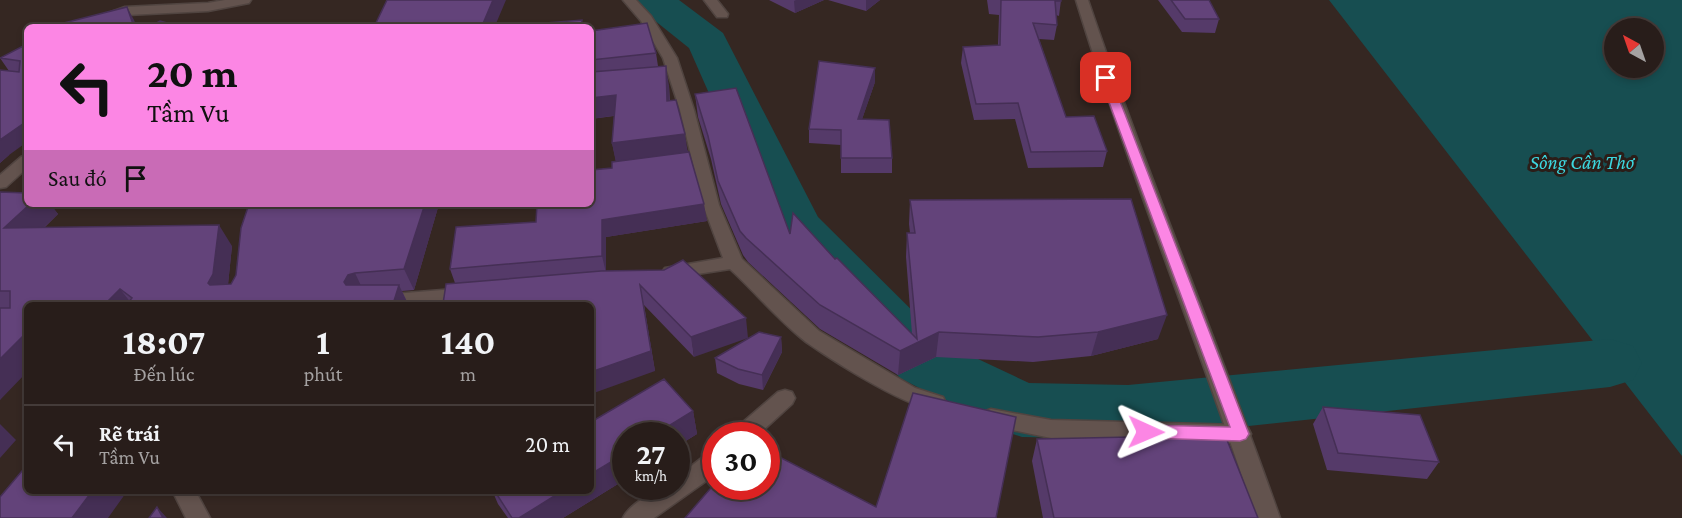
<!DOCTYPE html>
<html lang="vi">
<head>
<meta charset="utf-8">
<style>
	:root { --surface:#281d1a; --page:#342a27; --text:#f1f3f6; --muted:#a5a2a2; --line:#443b39 }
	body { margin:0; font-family:"Crimson Pro",serif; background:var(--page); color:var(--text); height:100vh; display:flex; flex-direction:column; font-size:22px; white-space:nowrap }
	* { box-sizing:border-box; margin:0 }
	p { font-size:20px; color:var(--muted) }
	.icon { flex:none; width:33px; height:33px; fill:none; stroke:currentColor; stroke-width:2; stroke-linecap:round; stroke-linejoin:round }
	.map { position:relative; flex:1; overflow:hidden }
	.details { position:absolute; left:24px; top:302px; width:570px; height:192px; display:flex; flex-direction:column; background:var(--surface); border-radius:9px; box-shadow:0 3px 9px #0003,0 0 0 2px var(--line) }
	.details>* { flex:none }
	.banner { position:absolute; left:24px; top:24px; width:570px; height:183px; border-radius:9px; box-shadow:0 3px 9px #0003,0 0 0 2px var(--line); background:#fc86e4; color:#111; overflow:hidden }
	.needle { width:39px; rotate:320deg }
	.controls { position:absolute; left:1604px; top:18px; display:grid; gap:12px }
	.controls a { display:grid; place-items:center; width:60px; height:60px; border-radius:50%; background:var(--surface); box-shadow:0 3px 9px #0003,0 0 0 2px var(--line); font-size:30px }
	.speed { position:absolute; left:612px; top:422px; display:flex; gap:12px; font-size:30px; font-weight:700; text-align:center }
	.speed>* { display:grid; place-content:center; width:78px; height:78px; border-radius:50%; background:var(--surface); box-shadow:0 3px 9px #0003,0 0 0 2px var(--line); line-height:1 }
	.speed small { font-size:15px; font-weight:400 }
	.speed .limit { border:9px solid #d22; background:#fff; color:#111 }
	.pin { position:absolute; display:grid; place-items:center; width:51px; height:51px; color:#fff; margin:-26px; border-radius:12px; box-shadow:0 3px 9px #0006 }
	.me { position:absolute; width:66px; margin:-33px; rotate:91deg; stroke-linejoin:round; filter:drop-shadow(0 0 4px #0008) }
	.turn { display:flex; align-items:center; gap:21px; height:126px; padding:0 24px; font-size:27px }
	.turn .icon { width:78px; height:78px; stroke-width:2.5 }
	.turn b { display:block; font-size:42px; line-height:51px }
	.then { display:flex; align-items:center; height:57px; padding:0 24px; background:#0003; gap:12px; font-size:22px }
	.eta { display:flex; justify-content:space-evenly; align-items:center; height:102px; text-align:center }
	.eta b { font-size:36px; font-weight:700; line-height:42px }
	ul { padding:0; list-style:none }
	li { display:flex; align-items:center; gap:18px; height:78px; padding:0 24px; border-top:2px solid var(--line) }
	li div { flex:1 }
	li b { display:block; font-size:22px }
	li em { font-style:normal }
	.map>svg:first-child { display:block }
	.water { fill:#174e51; fill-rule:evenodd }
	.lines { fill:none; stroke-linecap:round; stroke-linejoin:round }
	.river { fill:#174e51; fill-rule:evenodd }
	.minor-casing { stroke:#504440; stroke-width:3 }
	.tertiary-casing { stroke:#504440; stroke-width:3 }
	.minor { fill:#63534e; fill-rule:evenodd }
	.tertiary { fill:#63534e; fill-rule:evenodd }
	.wall { fill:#553a69 }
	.shaded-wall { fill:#452f55 }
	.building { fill:#63437a; stroke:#452f55; stroke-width:1.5 }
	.route { fill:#fc86e4; stroke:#a45794; stroke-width:1.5 }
	.labels { text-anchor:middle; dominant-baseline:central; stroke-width:6; stroke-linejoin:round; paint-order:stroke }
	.water-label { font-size:20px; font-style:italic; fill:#3cd6de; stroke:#2b1d18 }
</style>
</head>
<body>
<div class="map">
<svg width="1682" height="518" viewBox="0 0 1682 518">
	<rect width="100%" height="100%" fill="#352722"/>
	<!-- water -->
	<path class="water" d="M 1329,0 L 1682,0 L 1682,456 ZM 1614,28 L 1653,28 L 1653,68 L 1614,68 Z"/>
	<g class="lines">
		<!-- river -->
		<path class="river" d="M 633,0 L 679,0 L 723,33 L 818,217 L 946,344 L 1029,383 L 1128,385 L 1610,339 L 1633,346 L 1642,363 L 1633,380 L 1610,387 L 1128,439 L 1022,437 L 998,429 L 900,378 L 776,240 L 768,227 L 689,48 L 639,8 Z"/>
		<!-- minor casing -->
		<g class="minor-casing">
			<path id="minor" d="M 225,0 L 251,0 L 249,3 L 208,11 L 127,15 L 95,27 L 76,27 L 78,24 L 125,7 L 208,3 Z
				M 623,0 L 636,0 L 651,16 L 677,58 L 694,110 L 719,205 L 742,259 L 819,331 L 915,388 L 943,397 L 946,403 L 943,409 C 919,417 829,358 806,342 C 781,323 754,291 730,269 L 671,278 L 665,276 L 662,272 L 665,268 L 723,258 L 703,205 L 680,110 L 663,58 L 641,21 Z
				M 704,0 L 717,0 L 728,14 L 727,17 L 717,17 Z
				M 27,155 L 27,168 L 6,187 L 0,188 L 0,175 L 21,157 Z
				M 467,288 L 474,290 L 476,295 L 474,300 C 442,309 405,304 373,304 L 372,302 L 374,297 L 381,295 Z
				M 785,390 L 792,392 L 795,398 L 792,404 L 758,435 L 732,435 L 735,429 L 778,392 Z
				M 991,409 L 1051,420 L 1240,425 L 1248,428 L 1251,434 L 1248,440 L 1240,443 L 1051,438 L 983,424 L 980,418 L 983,412 Z
				M 716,451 L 716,474 L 654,518 L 623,518 C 630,503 661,486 676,486 L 676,478 L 708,453 Z
				M 172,490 L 195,490 L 210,518 L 186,518 Z"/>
		</g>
		<!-- tertiary casing -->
		<g class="tertiary-casing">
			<path id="tertiary" d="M 1076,0 L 1088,0 C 1147,175 1219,344 1280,518 L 1256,518 C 1199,344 1130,175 1076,0 Z"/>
		</g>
		<!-- minor -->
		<use href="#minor" class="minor"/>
		<!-- tertiary -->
		<use href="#tertiary" class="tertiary"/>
	</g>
	<!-- wall -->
	<path class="wall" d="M 769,0 L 824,0 L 795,13 Z
		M 828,0 L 880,0 L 866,11 Z
		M 987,0 L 1061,0 L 1059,16 L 1056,15 L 1057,25 L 1054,40 L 1039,39 L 1066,117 L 1107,151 L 1103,167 L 1028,168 L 1015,119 L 974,120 L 961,63 L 963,47 L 998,45 L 999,15 L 989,14 Z
		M 1158,0 L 1209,0 L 1219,19 L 1215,33 L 1182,32 Z
		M 591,31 L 656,53 L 658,66 L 669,86 L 670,101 L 688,152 L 707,221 L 606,237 L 606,271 L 664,270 L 683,260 L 694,357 L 644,305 L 655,371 L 455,283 L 450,269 L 536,222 L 591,204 L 616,161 L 612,143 L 614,116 L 591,119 Z
		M 27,44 L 9,155 L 0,163 L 0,70 L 9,71 L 0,58 Z
		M 875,82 L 862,119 L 892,158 L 892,173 L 841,173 L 841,145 L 809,143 L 809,129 Z
		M 695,94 L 790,234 L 835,259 L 912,334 L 906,257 L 907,233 L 910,233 L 909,224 L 910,200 L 1158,339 L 1091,356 L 1033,362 L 936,357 L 898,375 L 820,329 L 748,262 L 743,255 L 721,204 L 711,159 L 698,117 Z
		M 0,192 L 27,204 L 50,204 L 58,214 L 44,228 L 232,246 L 228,284 L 231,284 L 236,275 L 249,204 L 439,204 L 414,290 L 402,291 L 408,304 L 27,304 L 0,400 Z
		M 781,337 L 782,352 L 763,390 L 739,384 L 717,373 L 715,358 Z
		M 664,379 L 693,411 L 697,434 L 676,447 L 676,435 L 626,435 L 626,479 L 563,518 L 508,518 L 498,504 L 492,490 L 591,490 L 591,422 Z
		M 1323,407 L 1439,462 L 1427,479 L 1327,470 L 1313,424 Z
		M 1037,439 L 1258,518 L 1043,518 L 1032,461 Z"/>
	<!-- shaded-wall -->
	<path class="shaded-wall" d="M 493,0 L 506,0 L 495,26 L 496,27 L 482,26 Z
		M 796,0 L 824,0 L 795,13 L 794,1 Z
		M 866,0 L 880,0 L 866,11 Z
		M 127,7 L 134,20 L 137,27 L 134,27 Z
		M 666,66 L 669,86 L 670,121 L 667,101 Z
		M 875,68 L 875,82 L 857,134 L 858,119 Z
		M 616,95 L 619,115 L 591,119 L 591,98 Z
		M 27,121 L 27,142 L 9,155 L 0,163 L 0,140 Z
		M 685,134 L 688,154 L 616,163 L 612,143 Z
		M 30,204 L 50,204 L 58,214 L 21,249 L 4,228 Z
		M 425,204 L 439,204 L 414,290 L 404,269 Z
		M 704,204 L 707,221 L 606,237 L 606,273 L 602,256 L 602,220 Z
		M 219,225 L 232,246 L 227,295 L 208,283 Z
		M 355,273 L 365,294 L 355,303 L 344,282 L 348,275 Z
		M 399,285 L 408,304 L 393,304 Z
		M 640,285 L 655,371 L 591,394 L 591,372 Z
		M 120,289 L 132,304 L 105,304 Z
		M 1167,315 L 1158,339 L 1091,356 L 1098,332 Z
		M 746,318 L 748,338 L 694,357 L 691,337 Z
		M 27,332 L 27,372 L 0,400 L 0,359 Z
		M 939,332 L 936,357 L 898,375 L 900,351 Z
		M 781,337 L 782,352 L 763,390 L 762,375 Z
		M 693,411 L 697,434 L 676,447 L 676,435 L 654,435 Z
		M 0,424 L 16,440 L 0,458 Z
		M 626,453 L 626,479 L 563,518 L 519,518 L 564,490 L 591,490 L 591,474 Z
		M 93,490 L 128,490 L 108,518 L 72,518 Z
		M 157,507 L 167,518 L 163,518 Z"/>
	<!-- building -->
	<path class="building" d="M 387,0 L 493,0 L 482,26 L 495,25 L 494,27 L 374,27 Z
		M 1001,0 L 1061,0 L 1061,1 L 1055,1 L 1057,25 L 1033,23 L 1066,117 L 1094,116 L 1107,151 L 1031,152 L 1018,103 L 976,104 L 963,47 L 1000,45 Z
		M 1171,0 L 1209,0 L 1219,19 L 1185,19 Z
		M 127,7 L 134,27 L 48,27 Z
		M 582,20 L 581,27 L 496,27 Z
		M 160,21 L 181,27 L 149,27 Z
		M 647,23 L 656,53 L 591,60 L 591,31 Z
		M 27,44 L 27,121 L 0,140 L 0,70 L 19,72 L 20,61 L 0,58 Z
		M 819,61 L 875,68 L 858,119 L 889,120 L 892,158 L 841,158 L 841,130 L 809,129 Z
		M 666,66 L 667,101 L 676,100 L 685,134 L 612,143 L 616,95 L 591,98 L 591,72 Z
		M 736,88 L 790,234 L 793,213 L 835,259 L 837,258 L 917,339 L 907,233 L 915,233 L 910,200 L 1131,199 L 1167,315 L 1098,332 L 1038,337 L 939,332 L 900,351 L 820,305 L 746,238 L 740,231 L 718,181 L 708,136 L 695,94 Z
		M 689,152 L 704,204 L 602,220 L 602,256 L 450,269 L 456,227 L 536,222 L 537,204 L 591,204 L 591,170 L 612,168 L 612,162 Z
		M 0,192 L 27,193 L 27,204 L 30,204 L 4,228 L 219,225 L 213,274 L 208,283 L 210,285 L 231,284 L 236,275 L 241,228 L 249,204 L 425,204 L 404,269 L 355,273 L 348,275 L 344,282 L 346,285 L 399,285 L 393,304 L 127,304 L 132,298 L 120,289 L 105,304 L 27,304 L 27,332 L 0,359 L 0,308 L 10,308 L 10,291 L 0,291 Z
		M 683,260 L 746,318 L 691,337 L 640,285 L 651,351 L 591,372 L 591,304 L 443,304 L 446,284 L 601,271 L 664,270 Z
		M 759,332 L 781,337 L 762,375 L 738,369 L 715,358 Z
		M 664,379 L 693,411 L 654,435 L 626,435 L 626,453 L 591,474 L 591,422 Z
		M 913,393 L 1016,417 L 996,518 L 685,518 L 716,482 L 716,486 L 766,486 L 766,450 L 876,507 Z
		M 1323,407 L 1420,415 L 1439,462 L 1338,453 Z
		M 1225,435 L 1258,518 L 1054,518 L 1037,439 Z
		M 27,465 L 27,490 L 93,490 L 72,518 L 0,518 L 0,497 Z
		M 494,490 L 564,490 L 519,518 L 512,518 Z
		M 157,507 L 163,518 L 149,518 Z"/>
	<!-- route -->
	<path class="route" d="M 1106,75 L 1111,78 L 1249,434 L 1246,439 L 1240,441 L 1146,438 L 1140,436 L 1138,432 L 1140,427 L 1146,425 L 1230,427 L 1100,78 Z"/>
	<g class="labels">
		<!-- water labels -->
		<g class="water-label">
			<text x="1582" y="162">Sông Cần Thơ</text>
		</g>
	</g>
</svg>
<div class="controls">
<a><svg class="needle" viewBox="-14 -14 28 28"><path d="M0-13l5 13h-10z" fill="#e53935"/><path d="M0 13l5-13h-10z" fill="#a5a2a2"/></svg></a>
</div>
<div class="speed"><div>27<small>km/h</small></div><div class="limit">30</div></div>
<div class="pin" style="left:1106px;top:78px;background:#d93025"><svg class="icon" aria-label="arrive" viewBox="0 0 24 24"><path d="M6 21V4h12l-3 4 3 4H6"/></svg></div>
<svg class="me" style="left:1146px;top:432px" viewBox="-20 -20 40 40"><path d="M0-17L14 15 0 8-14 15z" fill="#fc86e4" stroke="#fff" stroke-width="4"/></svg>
<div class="banner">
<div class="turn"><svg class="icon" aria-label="left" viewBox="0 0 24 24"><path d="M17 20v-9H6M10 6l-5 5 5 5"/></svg><div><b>20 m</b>Tầm Vu</div></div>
<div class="then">Sau đó<svg class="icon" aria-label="arrive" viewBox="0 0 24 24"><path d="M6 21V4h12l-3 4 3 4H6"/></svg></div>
</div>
<section class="details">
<div class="eta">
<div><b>18:07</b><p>Đến lúc</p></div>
<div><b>1</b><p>phút</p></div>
<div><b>140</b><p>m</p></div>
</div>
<ul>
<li><svg class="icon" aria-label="left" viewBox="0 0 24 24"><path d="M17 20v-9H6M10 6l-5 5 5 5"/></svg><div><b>Rẽ trái</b><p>Tầm Vu</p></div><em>20 m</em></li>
</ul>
</section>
</div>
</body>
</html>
